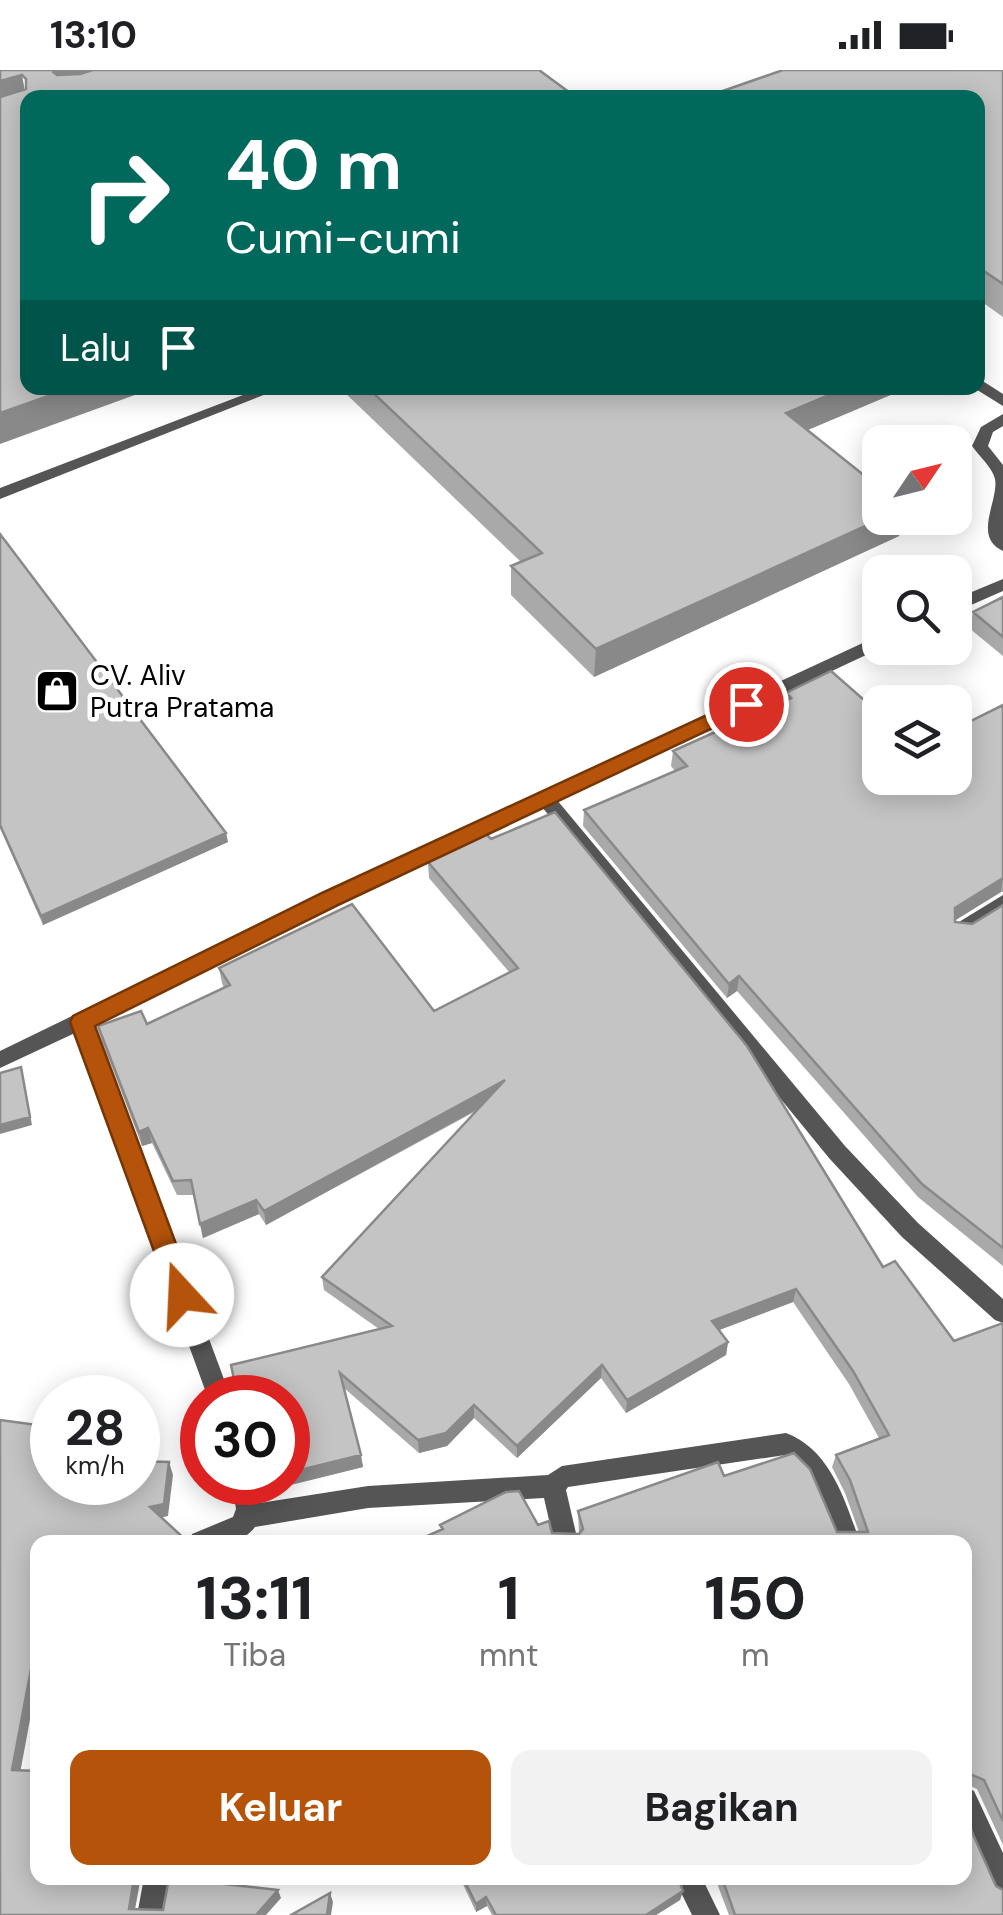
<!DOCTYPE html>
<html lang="id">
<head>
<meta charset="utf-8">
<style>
	:root { --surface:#fff; --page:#f2f2f2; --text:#202124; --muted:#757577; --accent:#b45309 }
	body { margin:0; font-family:"DM Sans",sans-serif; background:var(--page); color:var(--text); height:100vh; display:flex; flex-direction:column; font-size:38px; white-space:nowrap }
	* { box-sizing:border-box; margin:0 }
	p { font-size:32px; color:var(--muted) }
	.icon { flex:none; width:55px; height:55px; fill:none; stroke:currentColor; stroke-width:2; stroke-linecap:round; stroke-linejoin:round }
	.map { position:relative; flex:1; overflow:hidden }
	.sheet { position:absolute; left:30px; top:1465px; width:942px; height:350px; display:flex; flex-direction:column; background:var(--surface); border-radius:20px; box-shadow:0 5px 25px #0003 }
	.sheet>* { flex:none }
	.hud { position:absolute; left:20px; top:20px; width:965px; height:305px; border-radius:20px; box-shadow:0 5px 25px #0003; background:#00695c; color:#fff; overflow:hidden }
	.needle { width:65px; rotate:55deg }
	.tools { position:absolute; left:862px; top:355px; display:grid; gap:20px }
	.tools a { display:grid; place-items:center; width:110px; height:110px; border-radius:20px; background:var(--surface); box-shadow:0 5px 25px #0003; font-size:50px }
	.speed { position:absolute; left:30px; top:1305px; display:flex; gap:20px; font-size:50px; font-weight:700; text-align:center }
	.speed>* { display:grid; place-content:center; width:130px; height:130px; border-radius:50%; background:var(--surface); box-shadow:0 5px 25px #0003; line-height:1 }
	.speed small { font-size:25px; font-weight:400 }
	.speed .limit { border:15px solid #d22; background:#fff; color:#111 }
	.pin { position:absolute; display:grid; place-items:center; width:85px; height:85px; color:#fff; margin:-42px; border:5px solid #fff; border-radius:50%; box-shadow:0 2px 10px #0007 }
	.me { position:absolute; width:110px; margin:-55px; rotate:340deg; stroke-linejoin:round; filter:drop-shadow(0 0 8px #0008) }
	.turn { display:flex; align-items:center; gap:35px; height:210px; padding:0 40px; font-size:45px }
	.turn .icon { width:130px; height:130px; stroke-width:2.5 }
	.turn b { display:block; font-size:70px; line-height:85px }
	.then { display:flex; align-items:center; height:95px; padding:0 40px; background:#0003; gap:20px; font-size:38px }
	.eta { display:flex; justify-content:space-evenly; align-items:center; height:170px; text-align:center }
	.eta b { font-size:60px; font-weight:700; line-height:70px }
	.action { display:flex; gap:20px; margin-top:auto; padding:20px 40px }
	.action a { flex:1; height:115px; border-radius:20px; background:var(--accent); color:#fff; font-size:40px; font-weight:700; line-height:115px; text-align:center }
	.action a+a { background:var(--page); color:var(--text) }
	.status { display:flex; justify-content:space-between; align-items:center; height:70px; padding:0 50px; background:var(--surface); direction:ltr }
	.status svg { height:28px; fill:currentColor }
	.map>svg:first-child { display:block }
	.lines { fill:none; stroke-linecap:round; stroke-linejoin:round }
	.lane { fill:#555; fill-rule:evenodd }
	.street { fill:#555; fill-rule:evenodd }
	.wall { fill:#a9a9a9 }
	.shaded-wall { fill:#898989 }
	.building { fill:#c4c4c4; stroke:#898989; stroke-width:2.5 }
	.route { fill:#b45309; stroke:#753606; stroke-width:2.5 }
	.labels { text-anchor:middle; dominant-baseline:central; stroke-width:9; stroke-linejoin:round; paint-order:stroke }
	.poi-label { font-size:28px; fill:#000; stroke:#fff; text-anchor:start }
</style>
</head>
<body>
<div class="status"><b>13:10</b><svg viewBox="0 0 49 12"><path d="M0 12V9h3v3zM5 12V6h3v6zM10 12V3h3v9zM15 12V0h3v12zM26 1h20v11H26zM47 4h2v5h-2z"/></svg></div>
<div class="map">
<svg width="1003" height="1845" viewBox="0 0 1003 1845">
	<rect width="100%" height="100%" fill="#fff"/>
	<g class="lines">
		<!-- lane -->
		<path class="lane" d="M 978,308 L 1003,324 L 1003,336 L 974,318 L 978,318 Z
			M 261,318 L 281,318 L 0,429 L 0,418 Z
			M 1003,344 L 1003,356 L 993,362 L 988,376 L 1003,395 L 1003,481 C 972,467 999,431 995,409 C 992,397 979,386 972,376 L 981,357 Z"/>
		<!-- street -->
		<path class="street" d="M 1003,509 L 1003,521 L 955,542 L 955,529 Z
			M 880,565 L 881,578 L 557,730 L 845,1076 L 918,1153 L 1003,1229 L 1003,1253 L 995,1250 L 902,1167 L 829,1088 L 542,737 L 92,954 L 231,1328 L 208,1328 L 75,963 L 0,998 L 0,981 L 323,824 Z
			M 1003,825 L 1003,842 L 968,865 L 954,865 L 951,860 L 954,855 Z
			M 786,1363 C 831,1380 845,1431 860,1472 L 836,1472 L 809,1409 L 785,1385 L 568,1417 L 566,1420 L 578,1472 L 554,1472 L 544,1428 L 368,1438 L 255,1457 C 239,1478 212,1473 189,1472 L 192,1464 L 233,1447 L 236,1439 L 232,1412 L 256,1412 L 260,1433 L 368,1416 L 548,1405 L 562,1396 Z
			M 965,1717 L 974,1721 L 1003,1783 L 1003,1827 L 993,1823 L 965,1760 Z
			M 144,1808 L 171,1808 L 165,1845 L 137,1845 Z
			M 674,1808 L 702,1808 L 720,1845 L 692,1845 Z"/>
	</g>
	<!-- wall -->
	<path class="wall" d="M 1003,0 L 1003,247 L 978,229 L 978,28 L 714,28 L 714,24 Z
		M 340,318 L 907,318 L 807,360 L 880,448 L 903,448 L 899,466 L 594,607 L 511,525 L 511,496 L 521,492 Z
		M 0,464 L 226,763 L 228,772 L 43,855 L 0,758 Z
		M 1003,527 L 1003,586 L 969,558 L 973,542 Z
		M 786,623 L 880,708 L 1003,635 L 1003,822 L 1001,822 L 955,850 L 955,852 L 972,854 L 1003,835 L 1003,1196 L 918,1127 L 737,921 L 727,928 L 583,756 L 584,740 L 675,701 L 671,696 L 673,681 L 785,630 Z
		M 555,742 L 747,976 L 883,1197 L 895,1191 L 954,1271 L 1003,1253 L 1003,1775 L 977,1719 L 970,1716 L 968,1753 L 996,1816 L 1003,1820 L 1003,1845 L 729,1845 L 715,1808 L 708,1812 L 705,1808 L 965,1808 L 965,1472 L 414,1472 L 441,1460 L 440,1455 L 506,1422 L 519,1421 L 538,1455 L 549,1451 L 552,1463 L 579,1464 L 578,1441 L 718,1392 L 724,1406 L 794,1383 L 810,1399 L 837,1462 L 859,1462 L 845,1423 L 832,1397 L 836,1385 L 879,1368 L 849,1314 L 793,1232 L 719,1260 L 728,1272 L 726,1285 L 626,1343 L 601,1308 L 517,1388 L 474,1348 L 447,1376 L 419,1383 L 344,1318 L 363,1397 L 262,1422 L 257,1412 L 288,1412 L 288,1328 L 238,1328 L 231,1295 L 379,1259 L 324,1220 L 322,1207 L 478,1040 L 266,1155 L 259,1144 L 203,1168 L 194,1125 L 177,1125 L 152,1073 L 142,1076 L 102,971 L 98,956 L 141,941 L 147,954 L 224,918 L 222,913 L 219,898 L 352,834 L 434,941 L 509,902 L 429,808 L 428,792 L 486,764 L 491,769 Z
		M 460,1808 L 678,1808 L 683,1821 L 680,1830 L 656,1845 L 492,1845 L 487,1836 L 476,1842 Z"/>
	<!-- shaded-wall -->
	<path class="shaded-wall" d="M 54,0 L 134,0 L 61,24 L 53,2 Z
		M 22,5 L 27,32 L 0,40 L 0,11 Z
		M 71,318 L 154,318 L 0,374 L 0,343 Z
		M 846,318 L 907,318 L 782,371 L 786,343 Z
		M 883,448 L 903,448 L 899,466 L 594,607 L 596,579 Z
		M 226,763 L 228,772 L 43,855 L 41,846 Z
		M 1003,808 L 1001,822 L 951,853 L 955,838 Z
		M 739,906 L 737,921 L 727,928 L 729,914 Z
		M 21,997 L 32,1055 L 0,1064 L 0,1055 Z
		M 505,1010 L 505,1024 L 266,1155 L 264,1141 Z
		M 148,1058 L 152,1073 L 142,1076 L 139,1062 Z
		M 256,1130 L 259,1144 L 203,1168 L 200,1154 Z
		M 796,1219 L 793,1232 L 709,1264 L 712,1251 Z
		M 728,1272 L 726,1285 L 626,1343 L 627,1330 Z
		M 602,1295 L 601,1308 L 517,1388 L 517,1376 Z
		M 474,1335 L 474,1348 L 447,1376 L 419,1383 L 418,1370 Z
		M 52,1357 L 52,1385 L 48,1400 L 42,1388 Z
		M 361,1385 L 363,1397 L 262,1422 L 259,1412 L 288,1412 L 288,1403 Z
		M 169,1392 L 173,1405 L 168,1446 L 155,1449 L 150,1437 Z
		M 38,1562 L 38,1606 L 19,1709 L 12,1700 Z
		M 134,1808 L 137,1808 L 140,1812 L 134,1845 L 129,1839 Z
		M 278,1820 L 281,1828 L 266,1845 L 256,1845 Z
		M 683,1821 L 680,1830 L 656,1845 L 646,1845 Z
		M 330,1823 L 333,1832 L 331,1845 L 327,1845 Z
		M 486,1827 L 487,1836 L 476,1842 L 476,1834 Z"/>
	<!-- building -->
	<path class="building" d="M 0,0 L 54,0 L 53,2 L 57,5 L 80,4 L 93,0 L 539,0 L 577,28 L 28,28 L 28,318 L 71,318 L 0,343 L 0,27 L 26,19 L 26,9 L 22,5 L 0,11 Z
		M 783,0 L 1003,0 L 1003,214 L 978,197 L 978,28 L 719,28 L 714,24 Z
		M 368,318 L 846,318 L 786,343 L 880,418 L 880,448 L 883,448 L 596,579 L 511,496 L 542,483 Z
		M 0,464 L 226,763 L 41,846 L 0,755 Z
		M 1003,527 L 1003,567 L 973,542 Z
		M 831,601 L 880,644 L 880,708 L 955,708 L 955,659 L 1003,635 L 1003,808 L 955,838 L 955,852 L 972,854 L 1003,835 L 1003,1178 L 922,1114 L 739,906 L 729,914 L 584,740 L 687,696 L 673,681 L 791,628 L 786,623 Z
		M 555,742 L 747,976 L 883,1197 L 895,1191 L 954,1271 L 1003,1253 L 1003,1751 L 984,1710 L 970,1704 L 968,1753 L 996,1816 L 1003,1820 L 1003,1845 L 735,1845 L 722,1808 L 965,1808 L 965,1472 L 414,1472 L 443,1459 L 440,1455 L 506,1422 L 519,1421 L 538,1455 L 549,1451 L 552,1463 L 579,1464 L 583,1459 L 578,1441 L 718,1392 L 724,1406 L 794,1383 L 810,1399 L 837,1462 L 868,1462 L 850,1410 L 836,1385 L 889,1365 L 853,1301 L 796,1219 L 712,1251 L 728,1272 L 627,1330 L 602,1295 L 517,1376 L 474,1335 L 446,1363 L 418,1370 L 340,1303 L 361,1385 L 288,1403 L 288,1328 L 238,1328 L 231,1295 L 392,1256 L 322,1207 L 505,1010 L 264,1141 L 256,1130 L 200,1154 L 191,1110 L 173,1111 L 148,1058 L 139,1062 L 98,956 L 141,941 L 147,954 L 230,915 L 219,898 L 352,834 L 434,941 L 518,898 L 428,792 L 486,764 L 491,769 Z
		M 21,997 L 30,1047 L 0,1055 L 0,1003 Z
		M 0,1350 L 52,1357 L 42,1388 L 52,1388 L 52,1412 L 138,1412 L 138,1391 L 169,1392 L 164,1434 L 150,1437 L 188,1472 L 38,1472 L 38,1562 L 12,1700 L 38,1701 L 38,1808 L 134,1808 L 129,1839 L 163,1840 L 169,1808 L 278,1820 L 256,1845 L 0,1845 Z
		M 463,1808 L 678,1808 L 683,1821 L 646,1845 L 496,1845 L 486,1827 L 476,1834 Z
		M 330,1823 L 327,1845 L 291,1845 Z"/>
	<!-- route -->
	<path class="route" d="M 746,627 L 756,634 L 753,639 L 338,835 L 95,956 L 195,1225 L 192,1233 L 182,1237 L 173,1233 L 70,952 L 73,946 L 322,823 Z"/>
	<!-- icons -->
	<defs>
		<g id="shop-square" transform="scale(2.25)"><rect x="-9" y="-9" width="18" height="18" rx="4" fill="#000" stroke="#fff"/><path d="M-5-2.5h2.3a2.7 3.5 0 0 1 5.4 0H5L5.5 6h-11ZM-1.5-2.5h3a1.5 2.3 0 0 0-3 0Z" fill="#fff"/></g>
	</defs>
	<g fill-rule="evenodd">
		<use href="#shop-square" x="57" y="621"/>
	</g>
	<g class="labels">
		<!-- poi labels -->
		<g class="poi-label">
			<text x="90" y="605">CV. Aliv<tspan x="90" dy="32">Putra Pratama</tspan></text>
		</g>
	</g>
</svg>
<div class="tools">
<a><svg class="needle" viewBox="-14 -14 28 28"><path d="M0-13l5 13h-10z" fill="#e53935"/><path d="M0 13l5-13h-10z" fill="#757577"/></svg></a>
<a><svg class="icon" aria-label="search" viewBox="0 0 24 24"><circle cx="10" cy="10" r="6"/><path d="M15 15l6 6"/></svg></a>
<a><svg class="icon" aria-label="layers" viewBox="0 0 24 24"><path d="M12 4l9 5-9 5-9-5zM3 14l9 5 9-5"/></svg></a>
</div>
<div class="speed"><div>28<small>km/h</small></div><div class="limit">30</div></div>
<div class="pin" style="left:746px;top:634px;background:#d93025"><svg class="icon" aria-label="arrive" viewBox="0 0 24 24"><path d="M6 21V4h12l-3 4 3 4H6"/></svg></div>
<svg class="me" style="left:182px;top:1225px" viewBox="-20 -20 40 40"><circle r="19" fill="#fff"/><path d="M0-13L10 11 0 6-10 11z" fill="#b45309"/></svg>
<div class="hud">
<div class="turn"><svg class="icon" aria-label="right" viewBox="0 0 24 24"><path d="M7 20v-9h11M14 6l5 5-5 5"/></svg><div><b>40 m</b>Cumi-cumi</div></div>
<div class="then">Lalu<svg class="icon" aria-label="arrive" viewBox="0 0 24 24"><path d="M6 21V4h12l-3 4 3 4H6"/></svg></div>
</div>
<section class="sheet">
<div class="eta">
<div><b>13:11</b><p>Tiba</p></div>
<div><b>1</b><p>mnt</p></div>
<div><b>150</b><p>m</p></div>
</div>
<div class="action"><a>Keluar</a><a>Bagikan</a></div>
</section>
</div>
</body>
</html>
